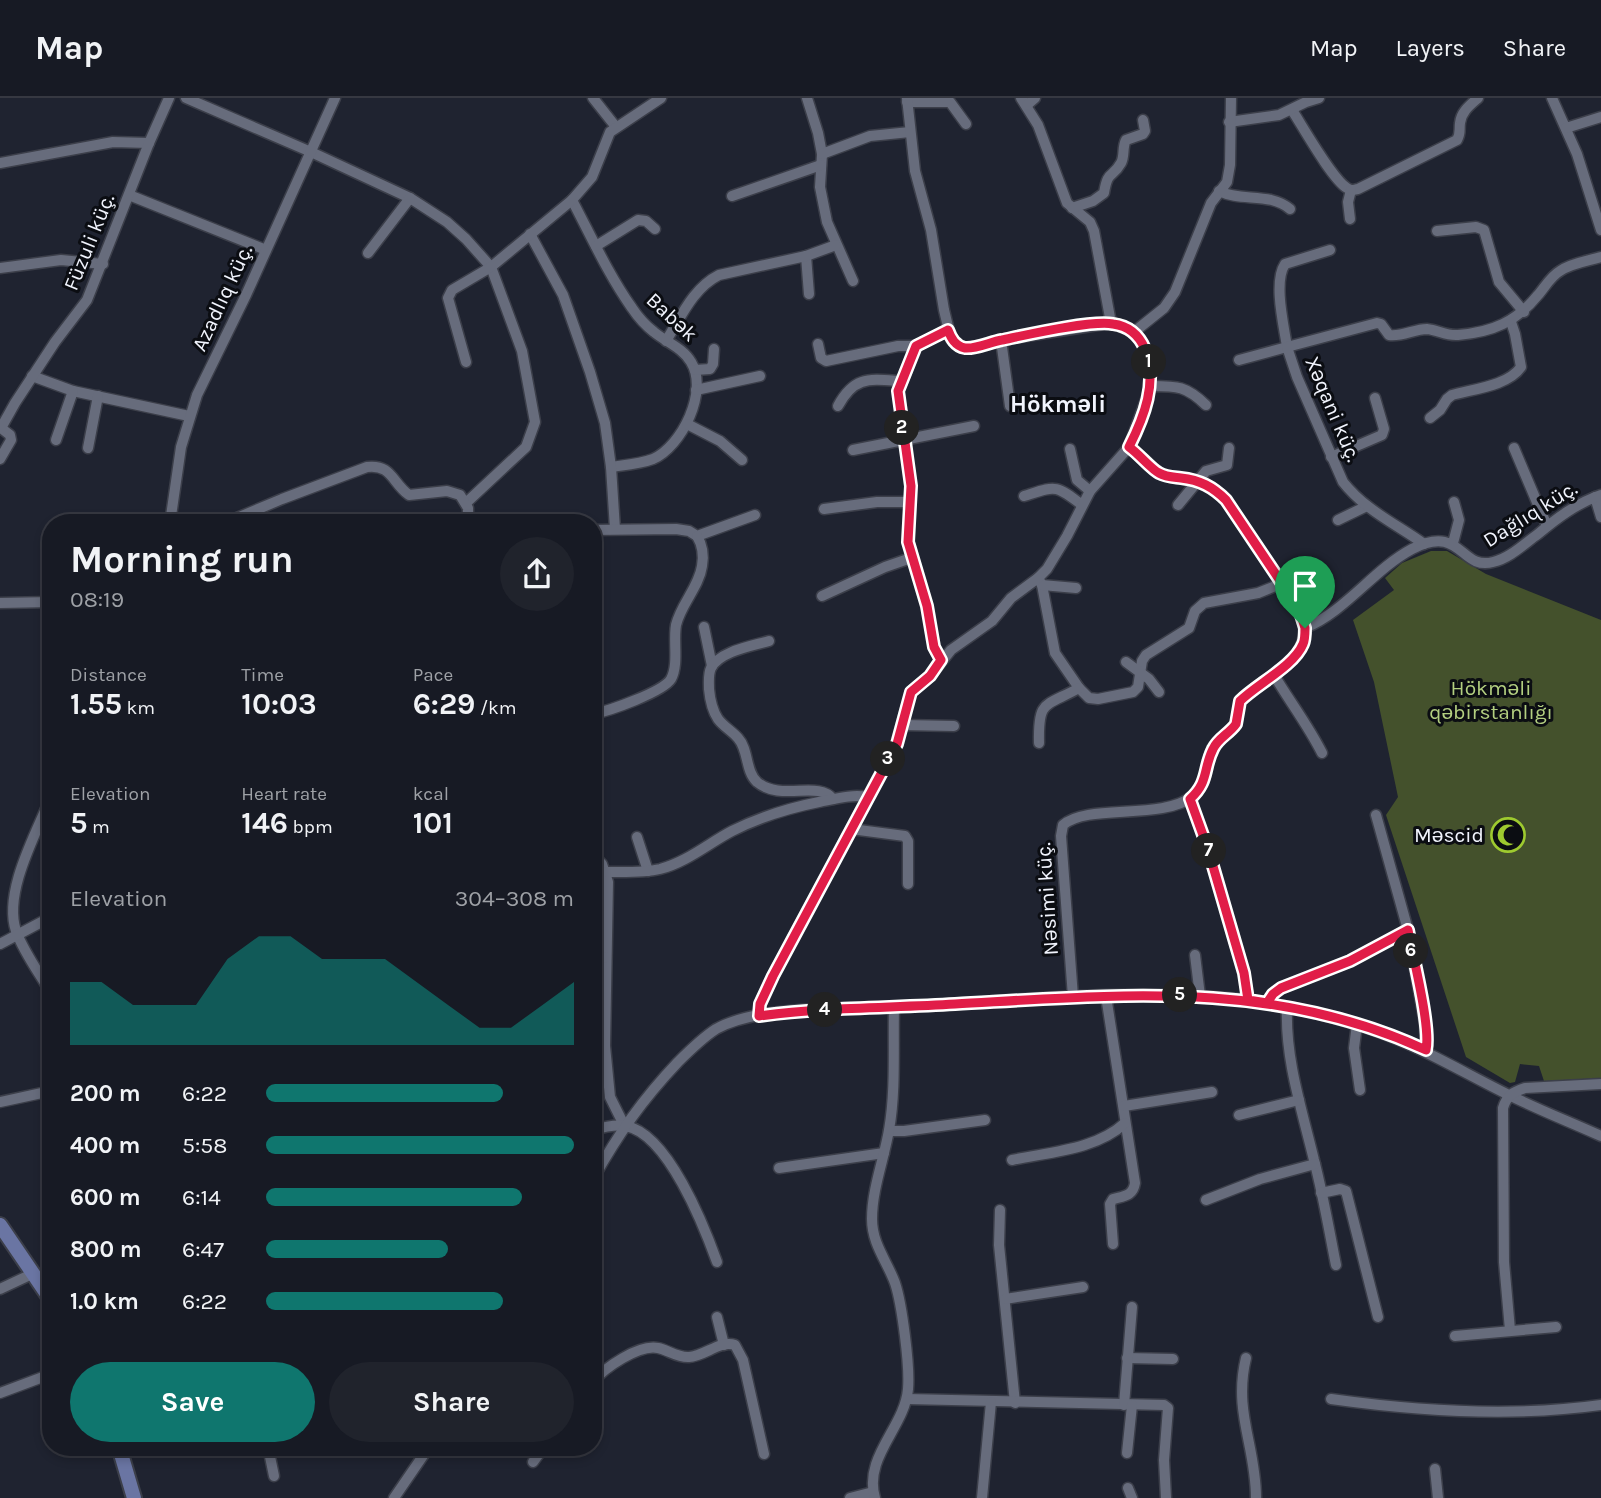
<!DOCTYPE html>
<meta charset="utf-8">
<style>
body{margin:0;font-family:Karla,sans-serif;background:#20232c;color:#f1f3f6;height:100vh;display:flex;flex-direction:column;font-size:26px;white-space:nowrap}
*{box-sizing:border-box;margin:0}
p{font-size:23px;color:#9ea1a6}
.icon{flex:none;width:38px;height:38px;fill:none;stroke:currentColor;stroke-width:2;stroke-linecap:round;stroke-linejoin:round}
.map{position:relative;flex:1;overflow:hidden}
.sheet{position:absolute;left:42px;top:416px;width:560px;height:942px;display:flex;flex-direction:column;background:#171a24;border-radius:28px;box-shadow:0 4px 10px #0003,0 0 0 2px #363841}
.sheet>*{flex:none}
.pin{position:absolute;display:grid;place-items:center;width:60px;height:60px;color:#fff;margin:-72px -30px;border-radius:50% 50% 50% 0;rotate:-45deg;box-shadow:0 0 7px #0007}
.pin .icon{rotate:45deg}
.km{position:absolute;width:35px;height:35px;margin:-18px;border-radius:50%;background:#222;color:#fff;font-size:19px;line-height:35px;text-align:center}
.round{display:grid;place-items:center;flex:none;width:74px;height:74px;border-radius:37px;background:#20232c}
.summary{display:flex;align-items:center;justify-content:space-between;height:119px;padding:0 28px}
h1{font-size:38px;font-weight:700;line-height:52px}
.metrics{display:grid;grid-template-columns:repeat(3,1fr);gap:10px;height:119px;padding:7px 28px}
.metrics div{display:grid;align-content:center}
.metrics b{font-size:30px;font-weight:700}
.metrics small{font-size:19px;font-weight:400}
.metrics p{font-size:19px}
.chart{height:196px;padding:14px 28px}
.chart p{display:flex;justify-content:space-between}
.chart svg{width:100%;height:126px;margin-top:7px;fill:#0f766e;opacity:.7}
.button{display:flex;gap:14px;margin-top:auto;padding:14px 28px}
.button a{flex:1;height:80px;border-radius:42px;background:#0f766e;color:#fff;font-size:28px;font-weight:700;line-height:80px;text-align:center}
.button a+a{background:#20232c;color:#f1f3f6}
ul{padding:0 28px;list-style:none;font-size:23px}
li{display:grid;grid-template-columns:112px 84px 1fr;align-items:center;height:52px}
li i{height:18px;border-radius:9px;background:#0f766e}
header{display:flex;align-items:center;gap:42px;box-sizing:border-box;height:98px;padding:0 35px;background:#171a24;border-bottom:2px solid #363841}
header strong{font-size:33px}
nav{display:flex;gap:38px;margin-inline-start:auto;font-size:24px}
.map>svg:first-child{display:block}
.green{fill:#44512c}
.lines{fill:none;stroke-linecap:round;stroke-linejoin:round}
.street-casing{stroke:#3c3f4a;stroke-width:13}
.secondary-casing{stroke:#3c3f4a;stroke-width:18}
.street{stroke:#676c7c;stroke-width:10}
.secondary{stroke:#6a75a3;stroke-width:14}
.route-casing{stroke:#fff;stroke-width:14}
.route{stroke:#e11d48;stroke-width:9}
.labels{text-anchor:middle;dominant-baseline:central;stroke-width:6;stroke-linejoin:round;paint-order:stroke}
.street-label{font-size:21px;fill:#f1f4fd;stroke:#0b0d12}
.park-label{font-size:21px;fill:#b3cf80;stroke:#0b0d12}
.poi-label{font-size:21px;fill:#f1f4fd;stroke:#0b0d12;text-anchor:end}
.quarter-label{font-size:24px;font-weight:bold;fill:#f1f4fd;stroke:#0b0d12}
</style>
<header>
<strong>Map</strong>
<nav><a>Map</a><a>Layers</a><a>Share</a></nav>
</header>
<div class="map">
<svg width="1601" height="1400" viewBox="0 0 1601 1400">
<rect width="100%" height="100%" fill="#1f2330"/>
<!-- green -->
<polygon class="green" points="1431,453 1447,453 1486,476 1601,522 1601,980 1544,983 1539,968 1520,966 1515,984 1510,985 1466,959 1386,717 1398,699 1374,584 1353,522 1394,492 1385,480 1402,465"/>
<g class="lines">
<!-- street casing -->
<g class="street-casing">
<g id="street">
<polyline points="186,0 311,54 410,100 447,124 466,141 491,169 522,253 535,324 526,349 467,404"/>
<polyline points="593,0 616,29"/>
<polyline points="807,0 818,35 822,56 820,89 827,124 853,183"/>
<polyline points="1021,0 1038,27 1067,105 1090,124 1094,133 1111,225"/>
<polyline points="1552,0 1577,56 1601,132"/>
<polyline points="907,4 950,4 966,26"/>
<polyline points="1027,7 1035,0"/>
<path d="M 1292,12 C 1303,29 1332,81 1347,90 C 1352,93 1352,92 1358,91 L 1457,42 C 1461,35 1459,32 1460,25 C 1461,14 1470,7 1478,0"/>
<polyline points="1229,24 1279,17 1306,4 1319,0"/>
<polyline points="1566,30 1601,19"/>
<polyline points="822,56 870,38 910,34"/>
<polyline points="0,65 113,44 149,45"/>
<path d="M 1219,93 C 1241,104 1270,94 1290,111"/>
<polyline points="129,97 266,152"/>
<polyline points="732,98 821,67"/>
<path d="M 572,102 C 591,138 608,176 632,210 C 638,219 645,227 654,234 C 666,244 683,250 691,264 C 709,293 682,348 653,361 C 640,366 625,367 611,369"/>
<path d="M 1072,110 L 1093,103 L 1104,95 C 1108,71 1112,81 1121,65 C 1125,58 1122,49 1126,42 L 1143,36 L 1145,33 L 1143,22"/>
<polyline points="1350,121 1348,104 1351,92"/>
<polyline points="1437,133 1476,129 1484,132 1499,184 1524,214"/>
<polyline points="530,136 563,197 590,274 605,325 611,369 615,431"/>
<polyline points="596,148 638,122 646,123 655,131"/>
<polyline points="368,155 410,100"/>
<polyline points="806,158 809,196"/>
<polyline points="0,170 61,162 103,166"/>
<polyline points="1134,234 1164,210 1175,194 1211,105 1227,84 1230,67 1231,0"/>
<polyline points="1001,242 1010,308"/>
<path d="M 666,243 C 681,219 693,190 719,177 L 806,158 L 836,147"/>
<polyline points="818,246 821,260 826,263 898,248 917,248"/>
<path d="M 1239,262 L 1287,249 C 1284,228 1273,184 1285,166 L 1330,152"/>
<polyline points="466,264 448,200 452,192 491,169 572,102 592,79 610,34 661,0"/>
<polyline points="695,272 710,271 713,266 714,251"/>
<polyline points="32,278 73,293 189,318"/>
<path d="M 1151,288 C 1178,288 1186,288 1206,307"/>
<polyline points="696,292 760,278"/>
<path d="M 838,308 C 854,278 869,281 900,283"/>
<path d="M 1430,320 L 1440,312 L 1447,301 L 1452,297 C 1473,291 1508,288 1521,269 L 1515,236 L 1511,224"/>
<polyline points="687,326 720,343 742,362"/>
<polyline points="56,342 73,293"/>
<polyline points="88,350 98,298"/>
<polyline points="1514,350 1547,428"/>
<polyline points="1070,351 1077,382 1090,393"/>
<polyline points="853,352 974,328"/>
<polyline points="1331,359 1382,337 1384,331 1375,300"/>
<polyline points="0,361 11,342 10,337 1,330 15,305 55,244 87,202 149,45 169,0"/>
<path d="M 1024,398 C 1056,388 1055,386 1082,407"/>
<polyline points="1595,399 1601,419"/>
<polyline points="1178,407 1206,373 1227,367 1229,350"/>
<polyline points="824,411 877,404 908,404"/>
<polyline points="1338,422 1367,408"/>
<polyline points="170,425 181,349 197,297 246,197 335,0"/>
<path d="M 225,425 L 282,401 L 367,369 C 392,366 392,385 409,397 L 447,393 L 460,397 L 468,410 L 468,425"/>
<polyline points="593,432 676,431 689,433 697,438 755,417"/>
<polyline points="1453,445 1459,422 1454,404"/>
<path d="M 1424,446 C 1396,426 1365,412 1343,384 L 1297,279 L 1287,249 L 1377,225 L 1381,226 L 1389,237 C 1402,239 1414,231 1427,231 C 1438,232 1446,238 1458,237 C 1493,234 1516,224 1538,197 C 1545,189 1551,178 1560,173 C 1571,165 1588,163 1601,159"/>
<polyline points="1038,480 1042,487 1055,555 1079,590 1089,600 1098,601 1133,594 1138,589 1142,563 1146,557 1189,530 1195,513 1204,505 1258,495 1283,485"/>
<polyline points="1042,487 1076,490"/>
<polyline points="822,498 885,469 911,460"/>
<polyline points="0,505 51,504"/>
<polyline points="704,529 712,568"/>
<path d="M 1305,530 C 1346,513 1373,472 1412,451 C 1462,425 1460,473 1493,464 C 1510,460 1524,446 1538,436 C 1557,420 1577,405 1601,397"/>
<path d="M 769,543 C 752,548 720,553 711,570 C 708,576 709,584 709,591 C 710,602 712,612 718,621 C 724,629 732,633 738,640 C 749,652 745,673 757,684 C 781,704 818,682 833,701"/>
<polyline points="941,562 934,549 927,508 908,444 911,388 898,293 917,248 948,231"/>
<polyline points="1126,564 1149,581 1159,594"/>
<path d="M 1274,577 C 1290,604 1308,627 1322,655"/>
<path d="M 593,616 C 609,613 663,594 671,581 C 679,566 673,543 676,527 C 681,506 699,489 702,468 C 704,457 703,448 697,438"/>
<polyline points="903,627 954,628"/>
<path d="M 1039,645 C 1038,601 1045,609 1079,590"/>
<path d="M 51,699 C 36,736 3,794 16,833 C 24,855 40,876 51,895"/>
<polyline points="1190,701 1208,751 1244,875 1248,902"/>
<polyline points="1376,717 1408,832 1425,926 1426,952"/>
<polyline points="851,731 905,738 908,743 908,786"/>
<polyline points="637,739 648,773"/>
<polyline points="593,757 602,766 608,784 605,948 610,999 624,1027"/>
<path d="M 606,774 C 624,774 643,775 660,771 C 687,764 709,745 732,733 C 760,719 789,710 819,704 C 835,701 852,696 867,699"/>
<polyline points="0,846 51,819"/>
<polyline points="1195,857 1200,898"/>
<polyline points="593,860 606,859"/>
<path d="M 1106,898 L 1135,1085 C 1133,1098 1124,1098 1113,1101 L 1110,1106 L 1113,1146"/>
<path d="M 1073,899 L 1061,738 L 1063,727 C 1088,705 1162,723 1193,698 C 1209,685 1205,666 1213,649 C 1219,639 1230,635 1236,627 L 1240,603 C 1268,574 1321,561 1299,511 L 1226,402 C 1218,394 1209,386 1198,383 C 1185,379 1171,382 1159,375 C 1152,372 1138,355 1129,349"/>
<polyline points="1267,905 1273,896 1281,890 1350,863 1408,832"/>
<path d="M 1287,910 C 1285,961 1302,1012 1314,1062 C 1323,1096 1329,1132 1336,1167"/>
<polyline points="759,918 760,906 773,878 896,646 911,594 930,578 951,552 992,523 1011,500 1038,480 1047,471 1067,438 1090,393 1129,349 1151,288 1148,261 1144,248 1134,234 1111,225 1001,242 968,250 960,249 951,241 944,212 931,132 915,73 907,0"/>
<polyline points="1357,926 1354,950 1360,992"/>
<polyline points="0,1004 51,993"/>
<polyline points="1124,1008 1212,994"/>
<polyline points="1239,1017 1299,1002"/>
<path d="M 593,1032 C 603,1029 615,1026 626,1028 C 668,1036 704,1128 717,1164"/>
<polyline points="889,1033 904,1033 985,1022"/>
<path d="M 1012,1062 C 1049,1054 1096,1052 1125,1025"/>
<polyline points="779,1070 884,1055"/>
<path d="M 593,1081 C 619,1035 642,1002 678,964 C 689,953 702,940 716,931 C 758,907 849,911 897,909 C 1006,904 1117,890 1227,900 C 1270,903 1315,914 1358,927 C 1412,943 1458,972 1509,997 C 1539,1012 1570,1024 1601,1038"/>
<polyline points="1321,1095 1340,1091 1346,1093 1378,1219"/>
<polyline points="1206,1102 1260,1081 1315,1066"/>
<polyline points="1000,1112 999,1147 1015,1305"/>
<polyline points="0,1191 32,1176"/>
<polyline points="1005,1201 1083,1189"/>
<polyline points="717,1219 724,1247"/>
<path d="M 1510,1232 L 1504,1164 L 1503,1010 C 1507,997 1513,994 1525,990 L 1601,986"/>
<polyline points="1455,1238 1556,1229"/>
<polyline points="1127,1260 1173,1261"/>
<path d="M 1246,1260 C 1233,1314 1256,1348 1256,1400"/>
<path d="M 593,1284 C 604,1270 639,1246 658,1250 C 668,1252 678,1260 689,1259 C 705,1258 720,1242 735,1247 L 743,1262 L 764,1356"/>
<polyline points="0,1295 51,1276"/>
<polyline points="907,1301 1164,1307 1168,1310 1164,1362 1166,1400"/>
<path d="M 1331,1301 C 1417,1313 1515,1319 1601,1307"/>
<polyline points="1124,1307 1132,1209"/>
<polyline points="268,1349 274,1378"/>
<polyline points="1127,1355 1132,1307"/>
<polyline points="533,1364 544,1349"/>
<polyline points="1435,1371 1438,1400"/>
<polyline points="1128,1390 1132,1400"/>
<polyline points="394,1400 429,1349"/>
<polyline points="850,1400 873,1394"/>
<path d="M 875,1400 C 863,1359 905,1329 908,1291 C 910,1268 902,1206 895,1185 C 887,1163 872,1146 872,1121 C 872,1091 884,1061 889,1032 C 896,992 893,949 894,909"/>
<polyline points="982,1400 991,1304"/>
</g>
</g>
<!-- secondary casing -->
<g class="secondary-casing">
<g id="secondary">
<polyline points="0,1127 51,1202"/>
<polyline points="119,1349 134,1400"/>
</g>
</g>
<!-- street -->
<use href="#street" class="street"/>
<!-- secondary -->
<use href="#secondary" class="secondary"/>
</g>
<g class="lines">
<!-- route casing -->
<g class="route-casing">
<path id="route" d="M 1305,530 L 1299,511 L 1226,402 C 1213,389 1200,382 1181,380 C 1173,379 1166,379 1159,375 C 1152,372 1138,355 1129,349 C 1144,319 1158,284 1145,251 C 1139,237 1129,228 1113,226 C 1091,222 1026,237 1002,242 C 990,244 977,251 965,250 C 955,248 951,240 948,232 L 916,248 L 898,293 L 911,388 L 908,444 L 927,508 L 934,549 L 941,562 L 930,578 L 911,594 L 897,646 L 773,878 L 760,906 L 759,918 C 824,909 890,910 955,906 C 1118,897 1273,881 1426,952 C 1431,929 1413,859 1408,832 L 1350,863 L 1281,890 L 1273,896 L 1267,905 L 1248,902 L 1244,875 L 1208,751 L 1190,701 C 1209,684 1203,671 1213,651 C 1218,640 1229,636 1236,626 L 1240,603 C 1257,586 1294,568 1303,546 C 1305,542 1305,535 1305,530"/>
</g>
<!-- route -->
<use href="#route" class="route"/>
</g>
<!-- icons -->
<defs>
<g id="mosque-ring" transform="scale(1.75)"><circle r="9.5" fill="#0b0d12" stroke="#9eca2f" stroke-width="1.5"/><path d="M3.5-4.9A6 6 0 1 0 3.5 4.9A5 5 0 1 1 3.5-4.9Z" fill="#9eca2f"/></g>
</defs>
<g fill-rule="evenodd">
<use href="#mosque-ring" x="1508" y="737"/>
</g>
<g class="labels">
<!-- street labels -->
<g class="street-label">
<text transform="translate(89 144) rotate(-68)">Füzuli küç.</text>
<text transform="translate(222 200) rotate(-65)">Azadlıq küç.</text>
<text transform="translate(672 219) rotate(43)">Babək</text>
<text transform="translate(1333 311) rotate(67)">Xəqani küç.</text>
<text transform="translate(1530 416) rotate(-32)">Dağlıq küç.</text>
<text transform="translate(1047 801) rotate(-94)">Nəsimi küç.</text>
</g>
<!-- park labels -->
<g class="park-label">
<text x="1491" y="590">Hökməli<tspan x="1491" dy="24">qəbirstanlığı</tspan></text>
</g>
<!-- poi labels -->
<g class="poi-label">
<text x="1484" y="737">Məscid</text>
</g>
<!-- quarter labels -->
<g class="quarter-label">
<text x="1058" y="306">Hökməli</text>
</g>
</g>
</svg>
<div class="pin" style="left:1305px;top:530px;background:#1e9e55"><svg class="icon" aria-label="arrive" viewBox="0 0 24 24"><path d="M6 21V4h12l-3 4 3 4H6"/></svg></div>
<b class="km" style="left:1149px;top:264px">1</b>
<b class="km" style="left:902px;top:330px">2</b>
<b class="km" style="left:888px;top:661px">3</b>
<b class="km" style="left:825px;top:912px">4</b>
<b class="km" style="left:1180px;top:897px">5</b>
<b class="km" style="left:1411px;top:853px">6</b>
<b class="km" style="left:1209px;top:753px">7</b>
<section class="sheet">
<div class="summary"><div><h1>Morning run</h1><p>08:19</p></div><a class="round"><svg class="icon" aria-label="share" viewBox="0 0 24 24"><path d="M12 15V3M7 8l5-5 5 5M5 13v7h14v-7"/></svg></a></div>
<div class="metrics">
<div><p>Distance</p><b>1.55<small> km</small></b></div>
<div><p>Time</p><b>10:03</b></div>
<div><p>Pace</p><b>6:29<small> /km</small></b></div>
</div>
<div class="metrics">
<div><p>Elevation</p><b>5<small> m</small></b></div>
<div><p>Heart rate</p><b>146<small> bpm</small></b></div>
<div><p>kcal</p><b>101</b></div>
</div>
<div class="chart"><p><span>Elevation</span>304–308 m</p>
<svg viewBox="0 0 160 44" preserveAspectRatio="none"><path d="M0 44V22L10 22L20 30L30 30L40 30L50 14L60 6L70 6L80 14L90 14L100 14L110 22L120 30L130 38L140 38L150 30L160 22V44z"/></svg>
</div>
<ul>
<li><b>200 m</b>6:22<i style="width:77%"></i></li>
<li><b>400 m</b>5:58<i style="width:100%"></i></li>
<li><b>600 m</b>6:14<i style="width:83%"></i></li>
<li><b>800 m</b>6:47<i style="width:59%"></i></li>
<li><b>1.0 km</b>6:22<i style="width:77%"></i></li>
</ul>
<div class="button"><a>Save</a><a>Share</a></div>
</section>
</div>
